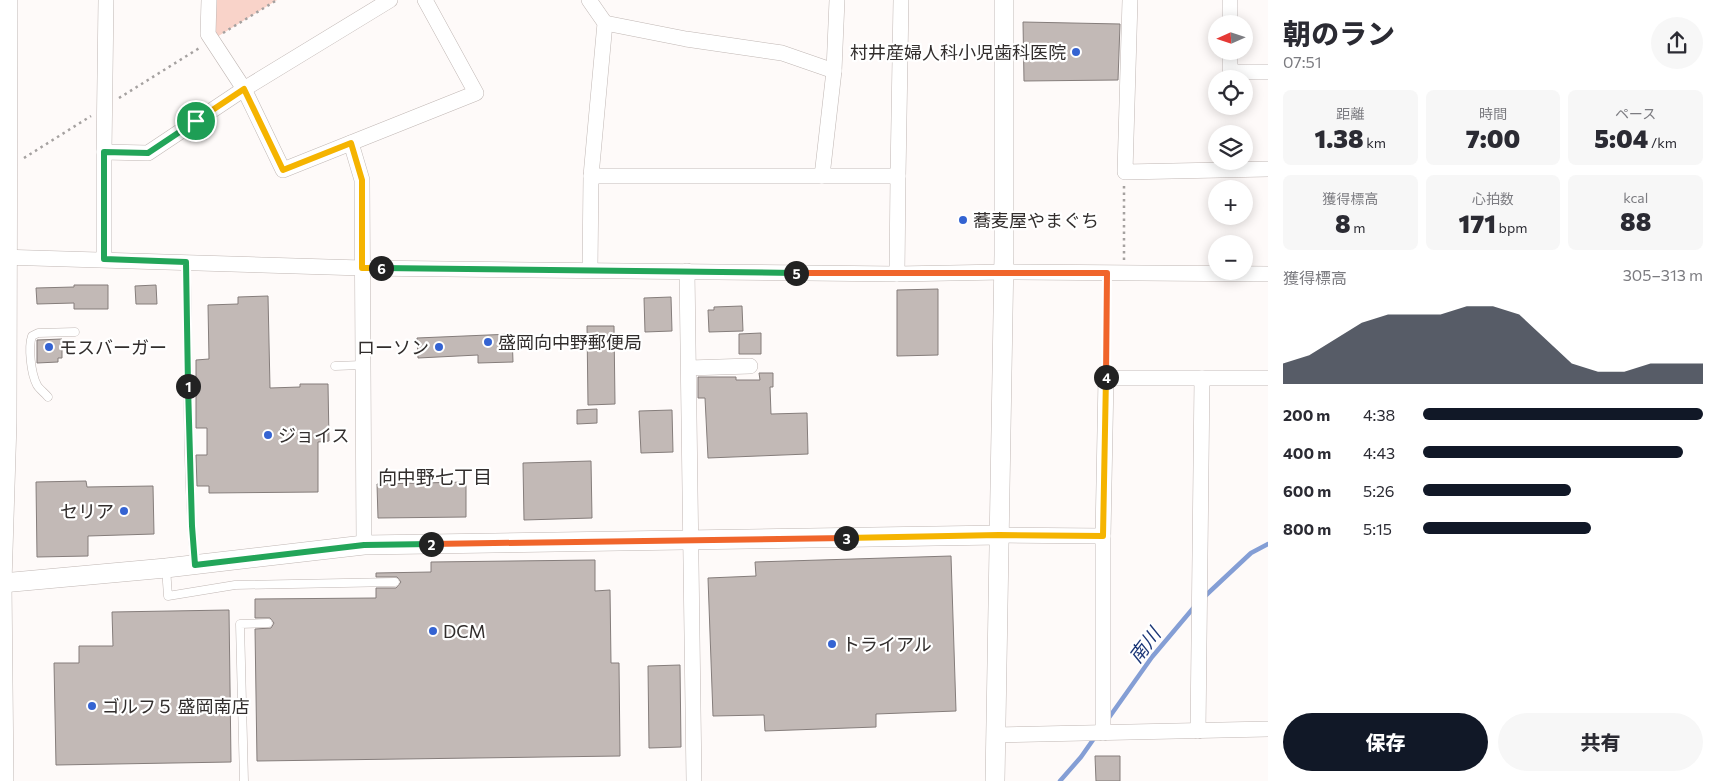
<!DOCTYPE html>
<html lang="ja">
<meta charset="utf-8">
<style>
body{margin:0;font-family:Commissioner,"Noto Sans JP",sans-serif;background:#f7f7f7;color:#2b2b33;height:100vh;display:flex;flex-direction:column;font-size:19px;white-space:nowrap}
*{box-sizing:border-box;margin:0}
p{font-size:16px;color:#7c7c81}
.icon{flex:none;width:28px;height:28px;fill:none;stroke:currentColor;stroke-width:2;stroke-linecap:round;stroke-linejoin:round}
.map{position:relative;flex:1;overflow:hidden}
.details{display:flex;flex-direction:column;background:#fff;width:450px}
.details>*{flex:none}
.needle{width:32px;rotate:267deg}
.buttons{position:absolute;left:1208px;top:15px;display:grid;gap:10px}
.buttons a{display:grid;place-items:center;width:45px;height:45px;border-radius:50%;background:#fff;box-shadow:0 2px 12px #0003;font-size:25px}
.pin{position:absolute;display:grid;place-items:center;width:42px;height:42px;color:#fff;margin:-21px;border:2px solid #fff;border-radius:50%;box-shadow:0 1px 5px #0007}
.km{position:absolute;width:25px;height:25px;margin:-12px;border-radius:50%;background:#222;color:#fff;font-size:14px;line-height:25px;text-align:center}
.round{display:grid;place-items:center;flex:none;width:52px;height:52px;border-radius:26px;background:#f7f7f7}
.summary{display:flex;align-items:center;justify-content:space-between;height:85px;padding:0 15px}
h1{font-size:28px;font-weight:800;line-height:38px}
.metrics{display:grid;grid-template-columns:repeat(3,1fr);gap:8px;height:85px;padding:5px 15px}
.metrics div{display:grid;align-content:center;border-radius:8px;background:#f7f7f7;text-align:center}
.metrics b{font-size:25px;font-weight:800}
.metrics small{font-size:14px;font-weight:400}
.metrics p{font-size:14px}
.chart{height:140px;padding:10px 15px}
.chart p{display:flex;justify-content:space-between}
.chart svg{width:100%;height:90px;margin-top:5px;fill:#111827;opacity:.7}
.primary-button{display:flex;gap:10px;margin-top:auto;padding:10px 15px}
.primary-button a{flex:1;height:58px;border-radius:30px;background:#111827;color:#fff;font-size:20px;font-weight:800;line-height:58px;text-align:center}
.primary-button a+a{background:#f7f7f7;color:#2b2b33}
ul{padding:0 15px;list-style:none;font-size:16px}
li{display:grid;grid-template-columns:80px 60px 1fr;align-items:center;height:38px}
li i{height:12px;border-radius:6px;background:#111827}
main{display:flex;flex:1;min-height:0}
.map>svg:first-child{display:block}
.green{fill:#f9d3c9}
.lines{fill:none;stroke-linecap:round;stroke-linejoin:round}
.stream{stroke:#849ed5;stroke-width:4.5}
.building{fill:#c2b9b6;stroke:#857d7b}
.service-casing{stroke:#c0b7b4;stroke-width:9}
.minor-casing{stroke:#c0b7b4;stroke-width:16}
.tertiary-casing{stroke:#c0b7b4;stroke-width:20}
.path{stroke:#a5a1a0;stroke-width:2.5;stroke-dasharray:2.5 4;stroke-linecap:butt}
.service{stroke:#fff;stroke-width:8}
.minor{stroke:#fff;stroke-width:15}
.tertiary{stroke:#fff;stroke-width:19}
.split-1-casing{stroke:#fff;stroke-width:10}
.split-2-casing{stroke:#fff;stroke-width:10}
.split-3-casing{stroke:#fff;stroke-width:10}
.split-4-casing{stroke:#fff;stroke-width:10}
.split-5-casing{stroke:#fff;stroke-width:10}
.split-6-casing{stroke:#fff;stroke-width:10}
.split-7-casing{stroke:#fff;stroke-width:10}
.split-1{stroke:#22a559;stroke-width:6}
.split-2{stroke:#22a559;stroke-width:6}
.split-3{stroke:#f0652b;stroke-width:6}
.split-4{stroke:#f5b400;stroke-width:6}
.split-5{stroke:#f0652b;stroke-width:6}
.split-6{stroke:#22a559;stroke-width:6}
.split-7{stroke:#f5b400;stroke-width:6}
.poi-dot{fill:#3463d2;stroke:#fff;stroke-width:2}
.labels{text-anchor:middle;dominant-baseline:central;stroke-width:4.5;stroke-linejoin:round;paint-order:stroke}
.poi-label{font-size:18px;fill:#322e2d;stroke:#fff;text-anchor:start}
.neighbourhood-label{font-size:19px;fill:#322e2d;stroke:#fff}
.water-label{font-size:19px;font-style:italic;fill:#1b3677;stroke:#fff}
</style>
<main>
<div class="map">
<svg width="1268" height="781" viewBox="0 0 1268 781">
<rect width="100%" height="100%" fill="#fefaf9"/>
<!-- green -->
<polygon class="green" points="209,0 277,0 212,40"/>
<g class="lines">
<!-- stream -->
<g class="stream">
<polyline points="1204,597 1251,553 1268,544"/>
<polyline points="1108,719 1152,657 1195,606"/>
<polyline points="1060,781 1081,757 1095,737"/>
</g>
</g>
<!-- building -->
<g class="building">
<polygon points="1023,22 1120,24 1118,80 1024,81"/>
<polygon points="74,285 108,285 108,309 74,309 74,303 37,304 36,288 74,287"/>
<polygon points="156,285 157,304 136,304 135,286"/>
<polygon points="938,289 938,355 897,356 897,290"/>
<polygon points="268,296 270,388 300,387 300,384 328,384 329,441 318,442 318,492 209,493 209,486 197,486 196,455 207,455 207,428 196,428 196,360 209,359 208,305 238,304 238,297"/>
<polygon points="671,297 672,331 645,332 644,298"/>
<polygon points="742,306 743,331 709,332 708,310 714,310 714,307"/>
<polygon points="587,326 614,326 615,404 588,405"/>
<polygon points="761,333 761,354 739,354 739,334"/>
<polygon points="512,334 513,362 478,363 478,355 418,358 417,338"/>
<polygon points="62,339 62,358 58,358 58,362 37,363 37,340"/>
<polygon points="759,373 773,373 773,387 770,387 771,414 807,413 808,454 708,458 705,398 698,398 698,377 736,377 736,380 760,380"/>
<polygon points="597,409 597,423 577,424 577,410"/>
<polygon points="672,410 673,452 641,453 639,411"/>
<polygon points="591,461 592,518 524,520 523,463"/>
<polygon points="86,481 87,487 153,486 154,534 88,536 88,556 37,557 36,482"/>
<polygon points="466,482 466,517 378,518 377,484"/>
<polygon points="951,556 956,711 876,714 876,727 765,731 764,715 713,716 708,578 756,576 755,562"/>
<polygon points="595,560 595,591 610,590 611,663 619,663 620,756 257,761 255,629 271,628 274,623 270,618 255,618 255,599 376,598 376,588 396,588 401,582 397,577 376,577 376,573 431,572 431,562"/>
<polygon points="229,610 231,762 56,765 54,663 79,663 79,646 113,646 112,612"/>
<polygon points="680,665 681,747 649,748 648,666"/>
<polygon points="1095,756 1120,756 1120,781 1096,781"/>
</g>
<g class="lines">
<!-- service casing -->
<g class="service-casing">
<g id="service">
<path d="M 186,262 C 189,363 186,464 195,565"/>
<polyline points="335,366 362,365"/>
<path d="M 48,397 C 45,393 39,389 37,385 C 31,374 28,347 32,336 L 38,333 L 75,332"/>
<polyline points="166,568 168,596 235,585 395,582"/>
<polyline points="244,781 240,624 268,623"/>
</g>
</g>
<!-- minor casing -->
<g class="minor-casing">
<g id="minor">
<polyline points="209,0 208,34 244,89 283,170 476,93 425,0"/>
<polyline points="589,0 605,23 591,176 590,270"/>
<polyline points="1130,0 1125,172 1268,169"/>
<polyline points="1230,0 1230,24"/>
<polyline points="605,23 686,39 782,53 834,71"/>
<polyline points="1230,51 1230,72 1268,72"/>
<polyline points="351,143 362,180 364,545"/>
<polyline points="104,152 148,153 244,89 390,0"/>
<polyline points="591,176 898,176 897,274"/>
<polyline points="822,176 834,71 837,0"/>
<polyline points="898,176 901,0"/>
<polyline points="0,257 362,268 897,274 1003,272 1268,274"/>
<polyline points="104,259 104,152 106,0"/>
<polyline points="687,271 694,781"/>
<polyline points="689,368 750,366"/>
<polyline points="999,535 1103,536"/>
<polyline points="1198,731 1202,378"/>
<polyline points="1103,733 1103,536 1106,378 1268,378"/>
<polyline points="996,735 1268,729"/>
</g>
</g>
<!-- tertiary casing -->
<g class="tertiary-casing">
<g id="tertiary">
<polyline points="2,583 166,568 364,545 999,535"/>
<polyline points="4,781 2,583 7,422 8,0"/>
<polyline points="995,781 1004,255 1004,0"/>
</g>
</g>
<!-- path -->
<g class="path">
<polyline points="223,33 277,0"/>
<polyline points="119,98 201,47"/>
<polyline points="24,158 91,116"/>
<polyline points="1124,260 1124,186"/>
<polyline points="1106,364 1107,287"/>
</g>
<!-- service -->
<use href="#service" class="service"/>
<!-- minor -->
<use href="#minor" class="minor"/>
<!-- tertiary -->
<use href="#tertiary" class="tertiary"/>
</g>
<g class="lines">
<!-- split-1 casing -->
<g class="split-1-casing">
<polyline id="split-1" points="188,386 186,262 104,259 104,152 148,153 196,121"/>
</g>
<!-- split-2 casing -->
<g class="split-2-casing">
<polyline id="split-2" points="188,386 192,526 195,565 364,545 431,544"/>
</g>
<!-- split-3 casing -->
<g class="split-3-casing">
<polyline id="split-3" points="431,544 846,538"/>
</g>
<!-- split-4 casing -->
<g class="split-4-casing">
<polyline id="split-4" points="846,538 999,535 1103,536 1106,377"/>
</g>
<!-- split-5 casing -->
<g class="split-5-casing">
<polyline id="split-5" points="796,273 1107,273 1106,377"/>
</g>
<!-- split-6 casing -->
<g class="split-6-casing">
<polyline id="split-6" points="381,268 796,273"/>
</g>
<!-- split-7 casing -->
<g class="split-7-casing">
<polyline id="split-7" points="196,121 244,89 283,170 351,143 362,180 362,268 381,268"/>
</g>
<!-- split-1 -->
<use href="#split-1" class="split-1"/>
<!-- split-2 -->
<use href="#split-2" class="split-2"/>
<!-- split-3 -->
<use href="#split-3" class="split-3"/>
<!-- split-4 -->
<use href="#split-4" class="split-4"/>
<!-- split-5 -->
<use href="#split-5" class="split-5"/>
<!-- split-6 -->
<use href="#split-6" class="split-6"/>
<!-- split-7 -->
<use href="#split-7" class="split-7"/>
</g>
<!-- markers -->
<g class="poi-dot">
<circle cx="1076" cy="52" r="5"/>
<circle cx="963" cy="220" r="5"/>
<circle cx="488" cy="342" r="5"/>
<circle cx="49" cy="347" r="5"/>
<circle cx="439" cy="347" r="5"/>
<circle cx="268" cy="435" r="5"/>
<circle cx="124" cy="511" r="5"/>
<circle cx="433" cy="631" r="5"/>
<circle cx="832" cy="644" r="5"/>
<circle cx="92" cy="706" r="5"/>
</g>
<g class="labels">
<!-- poi labels -->
<g class="poi-label">
<text x="1066" y="52" text-anchor="end">村井産婦人科小児歯科医院</text>
<text x="973" y="220">蕎麦屋やまぐち</text>
<text x="498" y="342">盛岡向中野郵便局</text>
<text x="59" y="347">モスバーガー</text>
<text x="429" y="347" text-anchor="end">ローソン</text>
<text x="278" y="435">ジョイス</text>
<text x="114" y="511" text-anchor="end">セリア</text>
<text x="443" y="631">DCM</text>
<text x="842" y="644">トライアル</text>
<text x="102" y="706">ゴルフ５ 盛岡南店</text>
</g>
<!-- neighbourhood labels -->
<g class="neighbourhood-label">
<text x="435" y="476">向中野七丁目</text>
</g>
<!-- water labels -->
<g class="water-label">
<text transform="translate(1144 645) rotate(-53)">南川</text>
</g>
</g>
</svg>
<div class="buttons">
<a><svg class="needle" viewBox="-14 -14 28 28"><path d="M0-13l5 13h-10z" fill="#e53935"/><path d="M0 13l5-13h-10z" fill="#7c7c81"/></svg></a>
<a><svg class="icon" aria-label="locate" viewBox="0 0 24 24"><circle cx="12" cy="12" r="6"/><path d="M12 2v4M12 18v4M2 12h4M18 12h4"/></svg></a>
<a><svg class="icon" aria-label="layers" viewBox="0 0 24 24"><path d="M12 4l9 5-9 5-9-5zM3 14l9 5 9-5"/></svg></a>
<a>+</a>
<a>−</a>
</div>
<div class="pin" style="left:196px;top:121px;background:#1e9e55"><svg class="icon" aria-label="arrive" viewBox="0 0 24 24"><path d="M6 21V4h12l-3 4 3 4H6"/></svg></div>
<b class="km" style="left:188px;top:386px">1</b>
<b class="km" style="left:431px;top:544px">2</b>
<b class="km" style="left:846px;top:538px">3</b>
<b class="km" style="left:1106px;top:377px">4</b>
<b class="km" style="left:796px;top:273px">5</b>
<b class="km" style="left:381px;top:268px">6</b>
</div>
<section class="details">
<div class="summary"><div><h1>朝のラン</h1><p>07:51</p></div><a class="round"><svg class="icon" aria-label="share" viewBox="0 0 24 24"><path d="M12 15V3M7 8l5-5 5 5M5 13v7h14v-7"/></svg></a></div>
<div class="metrics">
<div><p>距離</p><b>1.38<small> km</small></b></div>
<div><p>時間</p><b>7:00</b></div>
<div><p>ペース</p><b>5:04<small> /km</small></b></div>
</div>
<div class="metrics">
<div><p>獲得標高</p><b>8<small> m</small></b></div>
<div><p>心拍数</p><b>171<small> bpm</small></b></div>
<div><p>kcal</p><b>88</b></div>
</div>
<div class="chart"><p><span>獲得標高</span>305–313 m</p>
<svg viewBox="0 0 160 44" preserveAspectRatio="none"><path d="M0 44V34L10 30L20 22L30 14L40 10L50 10L60 10L70 6L80 6L90 10L100 22L110 34L120 38L130 38L140 34L150 34L160 34V44z"/></svg>
</div>
<ul>
<li><b>200 m</b>4:38<i style="width:100%"></i></li>
<li><b>400 m</b>4:43<i style="width:93%"></i></li>
<li><b>600 m</b>5:26<i style="width:53%"></i></li>
<li><b>800 m</b>5:15<i style="width:60%"></i></li>
</ul>
<div class="primary-button"><a>保存</a><a>共有</a></div>
</section>
</main>
